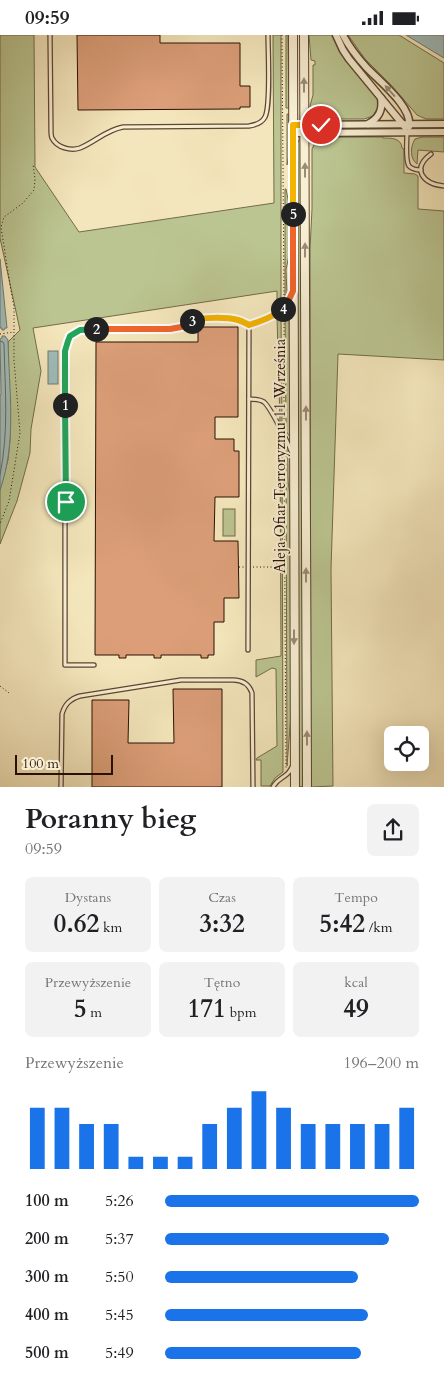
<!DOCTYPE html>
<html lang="pl">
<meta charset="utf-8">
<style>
body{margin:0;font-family:Cardo,serif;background:#f2f2f2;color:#202124;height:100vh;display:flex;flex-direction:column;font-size:19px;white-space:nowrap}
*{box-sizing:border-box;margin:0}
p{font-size:16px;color:#757577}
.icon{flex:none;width:28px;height:28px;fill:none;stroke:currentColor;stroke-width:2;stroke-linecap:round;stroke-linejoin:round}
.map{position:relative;height:752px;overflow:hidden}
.sheet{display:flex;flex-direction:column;background:#fff;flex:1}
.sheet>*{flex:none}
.controls{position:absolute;left:384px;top:691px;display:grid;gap:10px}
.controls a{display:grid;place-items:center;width:45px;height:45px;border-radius:8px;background:#fff;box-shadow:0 5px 20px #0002;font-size:25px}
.scale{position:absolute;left:15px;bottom:12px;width:98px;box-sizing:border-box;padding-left:5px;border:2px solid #2a1104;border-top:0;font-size:14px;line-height:18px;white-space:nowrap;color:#2a1104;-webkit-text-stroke:4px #f8efd3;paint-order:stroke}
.pin{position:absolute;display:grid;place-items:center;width:42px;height:42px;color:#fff;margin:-21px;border:2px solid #fff;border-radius:50%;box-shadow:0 1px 5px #0007}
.km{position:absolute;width:25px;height:25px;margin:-12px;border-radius:50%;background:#222;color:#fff;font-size:14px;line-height:25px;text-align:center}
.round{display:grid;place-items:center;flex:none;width:52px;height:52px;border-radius:8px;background:#f2f2f2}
.summary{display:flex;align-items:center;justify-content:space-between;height:85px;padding:0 25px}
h1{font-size:28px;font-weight:700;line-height:38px}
.figures{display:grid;grid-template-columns:repeat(3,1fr);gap:8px;height:85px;padding:5px 25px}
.figures div{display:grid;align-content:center;border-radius:8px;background:#f2f2f2;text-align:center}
.figures b{font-size:25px;font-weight:700}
.figures small{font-size:14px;font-weight:400}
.figures p{font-size:14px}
.chart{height:140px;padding:10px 25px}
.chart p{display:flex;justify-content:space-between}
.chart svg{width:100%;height:90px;margin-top:5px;stroke:#1a73e8;stroke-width:6}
ul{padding:0 25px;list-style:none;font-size:16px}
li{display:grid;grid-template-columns:80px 60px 1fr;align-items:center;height:38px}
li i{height:12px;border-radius:6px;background:#1a73e8}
.status{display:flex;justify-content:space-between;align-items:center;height:35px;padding:0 25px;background:#fff;direction:ltr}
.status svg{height:14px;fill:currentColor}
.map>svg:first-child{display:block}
.green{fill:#bbc591;stroke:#726b4a}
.water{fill:#a0bdbb;stroke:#717872}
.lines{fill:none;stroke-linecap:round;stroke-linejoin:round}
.shore{stroke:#656760;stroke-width:1}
.building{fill:#db9e78;stroke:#2a1104}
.service-casing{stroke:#5c4632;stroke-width:5.5}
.minor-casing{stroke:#5c4632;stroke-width:9}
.tertiary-casing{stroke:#5c4632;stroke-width:10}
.path{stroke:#2a1104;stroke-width:1;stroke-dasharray:1 2.5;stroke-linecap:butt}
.service{stroke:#f8efd3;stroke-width:3}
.minor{stroke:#f8efd3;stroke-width:6}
.tertiary{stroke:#f8efd3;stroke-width:8}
.oneway{fill:#9b8b76}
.split-1-casing{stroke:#fff;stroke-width:10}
.split-2-casing{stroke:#fff;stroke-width:10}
.split-3-casing{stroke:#fff;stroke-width:10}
.split-4-casing{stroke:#fff;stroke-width:10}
.split-5-casing{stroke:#fff;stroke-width:10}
.split-6-casing{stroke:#fff;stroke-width:10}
.split-1{stroke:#22a559;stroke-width:6}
.split-2{stroke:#22a559;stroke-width:6}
.split-3{stroke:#f0652b;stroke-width:6}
.split-4{stroke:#f5b400;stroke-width:6}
.split-5{stroke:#f0652b;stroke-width:6}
.split-6{stroke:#f5b400;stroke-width:6}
.labels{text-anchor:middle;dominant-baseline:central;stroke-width:4;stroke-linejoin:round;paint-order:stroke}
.street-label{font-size:15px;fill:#2a1104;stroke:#f8efd3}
</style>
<div class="status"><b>09:59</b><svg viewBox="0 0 49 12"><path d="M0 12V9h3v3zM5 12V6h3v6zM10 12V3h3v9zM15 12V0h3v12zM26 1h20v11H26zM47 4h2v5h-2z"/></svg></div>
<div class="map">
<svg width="444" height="752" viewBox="0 0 444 752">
<rect width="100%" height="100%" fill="#f4e6bc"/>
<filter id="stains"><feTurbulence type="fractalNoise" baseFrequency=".004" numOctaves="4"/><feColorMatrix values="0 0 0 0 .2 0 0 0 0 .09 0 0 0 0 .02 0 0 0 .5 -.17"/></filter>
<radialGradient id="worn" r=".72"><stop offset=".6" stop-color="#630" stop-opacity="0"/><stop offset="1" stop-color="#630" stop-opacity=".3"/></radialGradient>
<!-- green -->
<g class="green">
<polygon points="0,0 34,0 35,132 79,197 274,168 273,0 281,0 281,271 277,275 277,256 33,293 41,336 31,394 30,418 17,466 0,509 0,455 8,425 10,405 8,307 20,295 0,203"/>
<polygon points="286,0 288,0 289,73 286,73"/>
<polygon points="309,0 333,0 349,28 378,65 378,75 377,74 373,81 364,84 322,84 316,82 312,78 310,71 313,60 313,30 315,30 315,26 311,25"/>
<polygon points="348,0 399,0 444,28 444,84 426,84 417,80 392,51 365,24"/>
<polygon points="287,79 289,79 290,114 287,130"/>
<polygon points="310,93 384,93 383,94 311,95"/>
<path d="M 323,102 L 383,102 L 383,103 C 392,103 401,103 402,113 L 404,114 L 404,138 L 415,139 L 418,141 L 418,174 L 444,176 L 444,325 L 338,319 L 331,534 L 333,751 L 311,752 L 310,214 L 312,174 L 312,114 L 316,106 Z"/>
<path d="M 422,102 L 444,102 L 444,117 L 418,115 L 417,129 C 410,124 410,112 415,104 Z"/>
<polygon points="300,103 301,104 303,751 299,752 297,109"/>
<polygon points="285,154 286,154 289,169 289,220 286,235 287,259 285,264"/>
<polygon points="289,276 290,402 286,396 285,277"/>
<polygon points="281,279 282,390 280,387 277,282"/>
<polygon points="280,400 282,402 283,737 275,743 270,751 261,751 261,725 256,725 257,723 277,711 276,636 276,634 272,633 256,642 256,625 281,621"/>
<path d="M 286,410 C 290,426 286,443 290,459 L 291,679 L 287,731 Z"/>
<rect x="223" y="474" width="12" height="27"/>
</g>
<!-- water -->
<g class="water">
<polygon points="406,0 444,0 444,23"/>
<polygon points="0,224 7,293 5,293 4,295 2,295 2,293 0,293"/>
<path d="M 2,301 L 5,301 L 8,305 C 9,355 17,407 0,455 L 0,361 L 1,359 L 0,304 L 2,303 Z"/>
<rect x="48" y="316" width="10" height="33"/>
</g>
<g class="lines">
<!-- shore -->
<path class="shore" d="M 0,306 L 3,307 L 4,309 C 5,352 9,397 0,440"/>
</g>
<!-- building -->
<g class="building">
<polygon points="77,0 160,0 160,8 240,8 240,51 250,51 250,72 240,72 240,74 78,75"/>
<polygon points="198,292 238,292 238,382 215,382 215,404 234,404 234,416 239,416 239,462 215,462 214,506 238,506 239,563 224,563 224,587 214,587 214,620 208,620 208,623 201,623 201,620 161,620 161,623 154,623 154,620 126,620 126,623 119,623 119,620 95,620 96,307 198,307"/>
<polygon points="173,654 222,654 222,752 92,752 92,665 129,665 128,708 174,708"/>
</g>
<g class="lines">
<!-- service casing -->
<g class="service-casing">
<g id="service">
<path d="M 50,0 L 51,95 C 51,98 51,101 52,103 C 57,113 71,116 80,113 C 95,107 106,95 123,92 L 249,91 C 256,90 262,88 265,82 C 271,71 268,16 268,0"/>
<path d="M 407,98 C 407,106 405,125 409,131 C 412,134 417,135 421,135"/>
<path d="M 431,119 C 411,134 423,149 444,151"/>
<path d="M 249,364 C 254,364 260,364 264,367 C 270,372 288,407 291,416"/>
<polyline points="248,615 249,290"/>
<path d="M 94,630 L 65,630 L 65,316 C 67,306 70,299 80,295 L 170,294 C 181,293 190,286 200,284 L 236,284 L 249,290 C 266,284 283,278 291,261"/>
<path d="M 61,752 L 62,679 C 65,669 70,664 80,661 L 181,645 L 233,645 C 242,645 249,649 252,658 L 253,752"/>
<path d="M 273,752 C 279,741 288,743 292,732"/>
</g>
</g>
<!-- minor casing -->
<g class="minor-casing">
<g id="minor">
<polyline points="336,0 343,15 349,24 405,92"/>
<path d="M 343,0 C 349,12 357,22 366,32 C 379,46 413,72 409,92"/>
<path d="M 368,89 C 379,83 383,75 381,63"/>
<polyline points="293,90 444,89"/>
<polyline points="293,98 444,97"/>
</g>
</g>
<!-- tertiary casing -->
<g class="tertiary-casing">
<g id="tertiary">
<polyline points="293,0 295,752"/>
<polyline points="304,0 307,752"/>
</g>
</g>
<!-- path -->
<g class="path">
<polyline points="282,0 284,264"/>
<polyline points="284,278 284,389"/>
<polyline points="14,295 14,272 11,256 1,192 4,182 23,168 34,155 35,144 33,129"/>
<polyline points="0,299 14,297 14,325 20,398 9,466 0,489"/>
<polyline points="284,413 286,734"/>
<polyline points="239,532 244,532"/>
<polyline points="253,532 273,532 276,529 283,529"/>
<polyline points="0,651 9,658"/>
</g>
<!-- service -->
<use href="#service" class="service"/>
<!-- minor -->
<use href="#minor" class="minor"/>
<!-- tertiary -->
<use href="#tertiary" class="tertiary"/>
</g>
<!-- one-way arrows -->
<defs><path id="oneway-solid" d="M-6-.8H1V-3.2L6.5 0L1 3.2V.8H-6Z" transform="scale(1.25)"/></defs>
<g class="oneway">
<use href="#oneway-solid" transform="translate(304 50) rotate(-90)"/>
<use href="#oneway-solid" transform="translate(390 56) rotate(-132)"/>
<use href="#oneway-solid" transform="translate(305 135) rotate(-90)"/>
<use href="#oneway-solid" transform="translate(305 215) rotate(-90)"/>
<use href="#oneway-solid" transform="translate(306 378) rotate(-90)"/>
<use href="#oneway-solid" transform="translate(306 540) rotate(-90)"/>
<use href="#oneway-solid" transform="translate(294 602) rotate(90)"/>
<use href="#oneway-solid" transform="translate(307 703) rotate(-90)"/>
</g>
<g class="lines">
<!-- split-1 casing -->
<g class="split-1-casing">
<polyline id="split-1" points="65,370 66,467"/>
</g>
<!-- split-2 casing -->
<g class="split-2-casing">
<polyline id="split-2" points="65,370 65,316 68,306 70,301 80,295 96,294"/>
</g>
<!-- split-3 casing -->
<g class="split-3-casing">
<polyline id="split-3" points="96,294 170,294 181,292 192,286"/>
</g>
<!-- split-4 casing -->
<g class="split-4-casing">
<path id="split-4" d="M 192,286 C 201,282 227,282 238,285 C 242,286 245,288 249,290 C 261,286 273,282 283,274"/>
</g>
<!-- split-5 casing -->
<g class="split-5-casing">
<polyline id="split-5" points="283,274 287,269 293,256 293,179"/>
</g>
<!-- split-6 casing -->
<g class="split-6-casing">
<polyline id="split-6" points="293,179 293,90 321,90"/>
</g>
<!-- split-1 -->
<use href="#split-1" class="split-1"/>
<!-- split-2 -->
<use href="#split-2" class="split-2"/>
<!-- split-3 -->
<use href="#split-3" class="split-3"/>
<!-- split-4 -->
<use href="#split-4" class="split-4"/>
<!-- split-5 -->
<use href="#split-5" class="split-5"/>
<!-- split-6 -->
<use href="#split-6" class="split-6"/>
</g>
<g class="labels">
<!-- street labels -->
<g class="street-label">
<text transform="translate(280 421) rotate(-90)">Aleja Ofiar Terroryzmu 11 Września</text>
</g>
</g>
<rect width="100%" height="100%" filter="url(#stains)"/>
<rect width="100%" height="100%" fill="url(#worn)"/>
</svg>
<div class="controls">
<a><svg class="icon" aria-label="locate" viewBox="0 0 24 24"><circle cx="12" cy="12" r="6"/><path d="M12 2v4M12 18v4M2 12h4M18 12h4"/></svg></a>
</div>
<div class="scale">100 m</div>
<div class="pin" style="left:66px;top:467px;background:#1e9e55"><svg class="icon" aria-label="arrive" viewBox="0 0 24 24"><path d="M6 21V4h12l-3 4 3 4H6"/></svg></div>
<div class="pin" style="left:321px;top:90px;background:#d93025"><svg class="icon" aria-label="check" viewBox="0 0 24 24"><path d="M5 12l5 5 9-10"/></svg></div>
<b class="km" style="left:65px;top:370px">1</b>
<b class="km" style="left:96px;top:294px">2</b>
<b class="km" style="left:192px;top:286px">3</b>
<b class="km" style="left:283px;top:274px">4</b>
<b class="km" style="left:293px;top:179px">5</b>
</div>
<section class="sheet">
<div class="summary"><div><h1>Poranny bieg</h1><p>09:59</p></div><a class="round"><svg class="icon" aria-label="share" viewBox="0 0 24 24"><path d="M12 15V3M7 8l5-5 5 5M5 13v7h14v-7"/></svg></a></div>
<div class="figures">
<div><p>Dystans</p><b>0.62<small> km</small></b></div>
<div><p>Czas</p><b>3:32</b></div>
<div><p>Tempo</p><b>5:42<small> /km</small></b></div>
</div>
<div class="figures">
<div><p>Przewyższenie</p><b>5<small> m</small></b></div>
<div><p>Tętno</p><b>171<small> bpm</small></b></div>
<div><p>kcal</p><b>49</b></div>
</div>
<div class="chart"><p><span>Przewyższenie</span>196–200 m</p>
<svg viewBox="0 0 160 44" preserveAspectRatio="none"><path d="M5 44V14M15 44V14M25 44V22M35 44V22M45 44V38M55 44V38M65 44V38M75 44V22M85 44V14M95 44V6M105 44V14M115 44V22M125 44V22M135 44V22M145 44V22M155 44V14"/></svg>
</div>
<ul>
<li><b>100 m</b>5:26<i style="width:100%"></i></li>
<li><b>200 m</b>5:37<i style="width:88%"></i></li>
<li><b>300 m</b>5:50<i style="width:76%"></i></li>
<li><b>400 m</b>5:45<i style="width:80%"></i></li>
<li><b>500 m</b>5:49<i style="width:77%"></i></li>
</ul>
</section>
